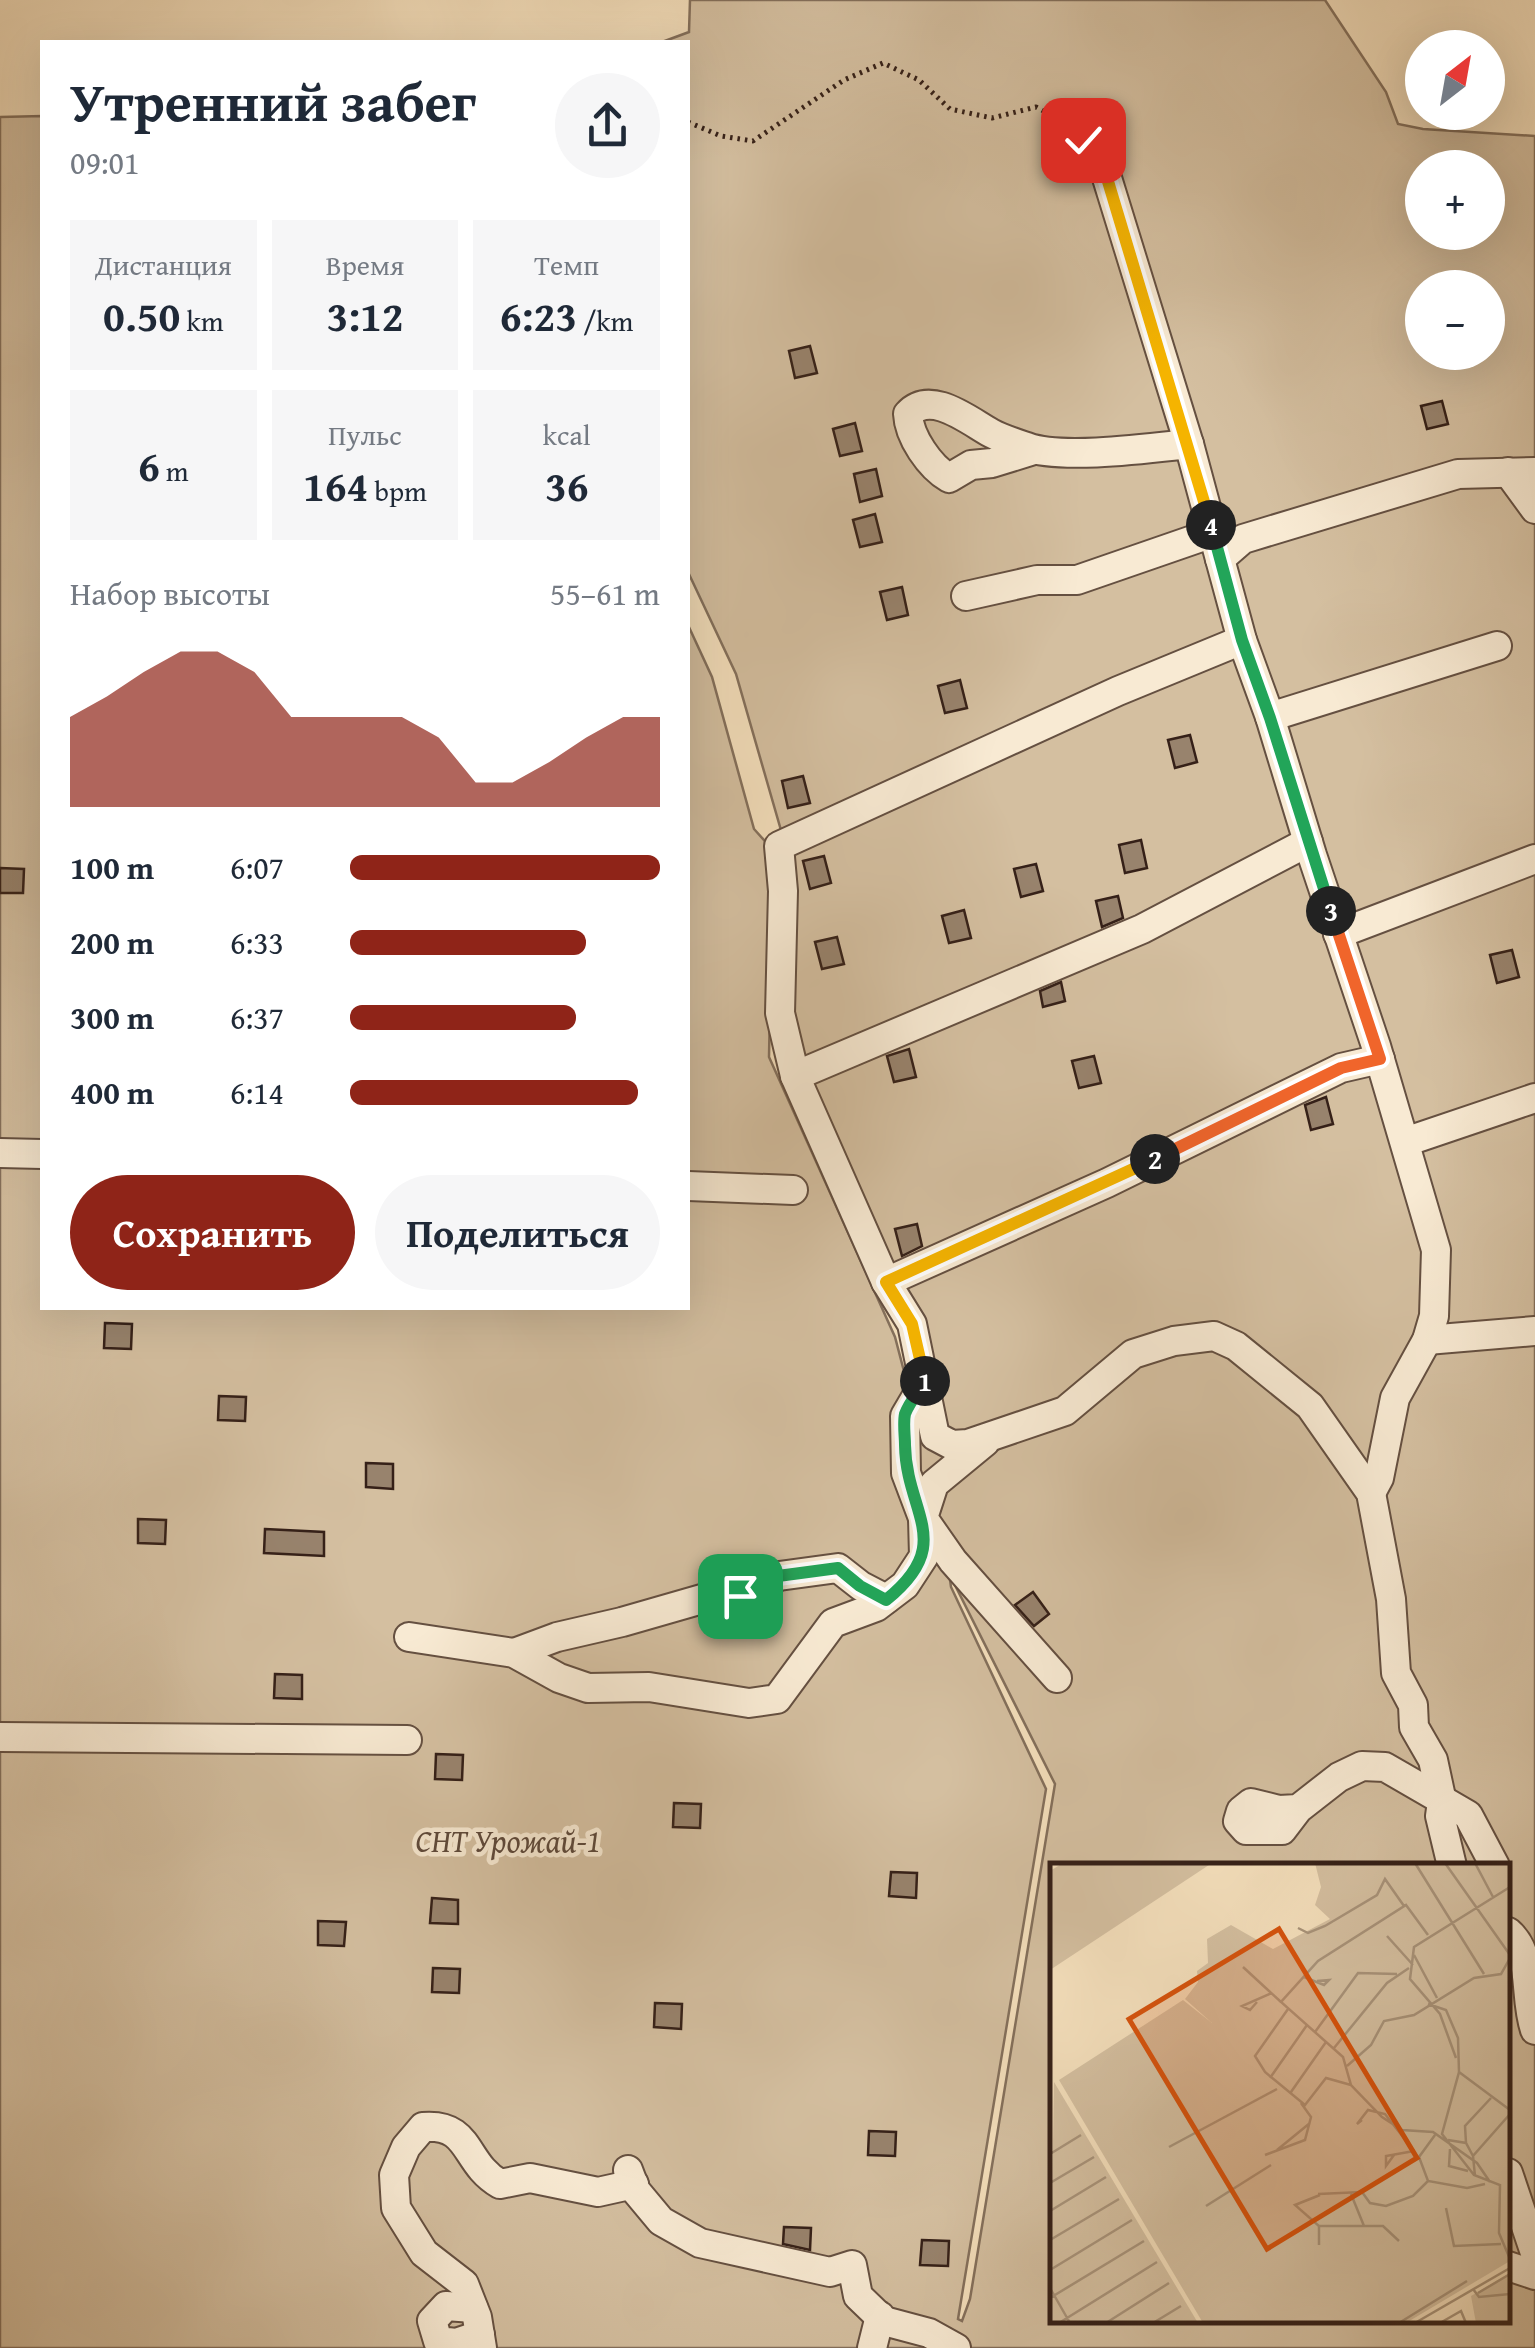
<!DOCTYPE html>
<html lang="ru">
<meta charset="utf-8">
<style>
body{margin:0;font-family:"Gentium Book Plus",serif;background:#f6f6f7;color:#1f2937;height:100vh;display:flex;flex-direction:column;font-size:38px;white-space:nowrap}
*{box-sizing:border-box;margin:0}
p{font-size:32px;color:#747a83}
.icon{flex:none;width:55px;height:55px;fill:none;stroke:currentColor;stroke-width:2;stroke-linecap:round;stroke-linejoin:round}
.map{position:relative;flex:1;overflow:hidden}
.drawer{position:absolute;left:40px;top:40px;width:650px;height:1270px;display:flex;flex-direction:column;background:#fff;border-radius:0px;box-shadow:0 10px 40px #0002}
.drawer>*{flex:none}
.needle{width:65px;rotate:31deg}
.tools{position:absolute;left:1405px;top:30px;display:grid;gap:20px}
.tools a{display:grid;place-items:center;width:100px;height:100px;border-radius:50%;background:#fff;box-shadow:0 10px 40px #0002;font-size:50px}
.pin{position:absolute;display:grid;place-items:center;width:85px;height:85px;color:#fff;margin:-42px;border-radius:20px;box-shadow:0 5px 15px #0006}
.km{position:absolute;width:50px;height:50px;margin:-25px;border-radius:50%;background:#222;color:#fff;font-size:28px;line-height:50px;text-align:center}
.round{display:grid;place-items:center;flex:none;width:105px;height:105px;border-radius:52px;background:#f6f6f7}
.head{display:flex;align-items:center;justify-content:space-between;height:170px;padding:0 30px}
h1{font-size:55px;font-weight:700;line-height:75px}
.figures{display:grid;grid-template-columns:repeat(3,1fr);gap:15px;height:170px;padding:10px 30px}
.figures div{display:grid;align-content:center;border-radius:0px;background:#f6f6f7;text-align:center}
.figures b{font-size:42px;font-weight:700}
.figures small{font-size:28px;font-weight:400}
.figures p{font-size:28px}
.chart{height:280px;padding:20px 30px}
.chart p{display:flex;justify-content:space-between}
.chart svg{width:100%;height:180px;margin-top:10px;fill:#8f2418;opacity:.7}
.button{display:flex;gap:20px;margin-top:auto;padding:20px 30px}
.button a{flex:1;height:115px;border-radius:60px;background:#8f2418;color:#fff;font-size:40px;font-weight:700;line-height:115px;text-align:center}
.button a+a{background:#f6f6f7;color:#1f2937}
ul{padding:0 30px;list-style:none;font-size:32px}
li{display:grid;grid-template-columns:160px 120px 1fr;align-items:center;height:75px}
li i{height:25px;border-radius:12px;background:#8f2418}
.map>svg:first-child{display:block}
.green{fill:#d4bfa0;stroke:#84705c;stroke-width:2.5;fill-rule:evenodd}
.building{fill:#98836d;stroke:#352018;stroke-width:2.5}
.lines{fill:none;stroke-linecap:round;stroke-linejoin:round}
.minor-casing{stroke:#655041;stroke-width:32}
.path{stroke:#352018;stroke-width:5;stroke-dasharray:2.5 5;stroke-linecap:butt}
.minor{stroke:#f8ead3;stroke-width:28}
.split-1-casing{stroke:#fff;stroke-width:20}
.split-2-casing{stroke:#fff;stroke-width:20}
.split-3-casing{stroke:#fff;stroke-width:20}
.split-4-casing{stroke:#fff;stroke-width:20}
.split-5-casing{stroke:#fff;stroke-width:20}
.split-1{stroke:#22a559;stroke-width:12}
.split-2{stroke:#f5b400;stroke-width:12}
.split-3{stroke:#f0652b;stroke-width:12}
.split-4{stroke:#22a559;stroke-width:12}
.split-5{stroke:#f5b400;stroke-width:12}
.labels{text-anchor:middle;dominant-baseline:central;stroke-width:9;stroke-linejoin:round;paint-order:stroke}
.park-label{font-size:32px;font-style:italic;fill:#5d483a;stroke:#f8ead3}
.inset-road{fill:none;stroke:#a8937a;stroke-width:2.5}
.view{fill:#d6530d;fill-opacity:0.15;stroke:#d6530d;stroke-width:5}
.inset-edge{fill:none;stroke:#352018;stroke-width:5}
</style>
<div class="map">
<svg width="1535" height="2348" viewBox="0 0 1535 2348">
<rect width="100%" height="100%" fill="#f4dfbc"/>
<filter id="stains"><feTurbulence type="fractalNoise" baseFrequency=".002" numOctaves="4"/><feColorMatrix values="0 0 0 0 .2 0 0 0 0 .09 0 0 0 0 .02 0 0 0 .5 -.17"/></filter>
<radialGradient id="worn" r=".72"><stop offset=".6" stop-color="#630" stop-opacity="0"/><stop offset="1" stop-color="#630" stop-opacity=".3"/></radialGradient>
<!-- green -->
<path class="green" d="M 690,0 L 1325,0 L 1386,92 L 1398,124 L 1423,129 L 1535,136 L 1535,2348 L 0,2348 L 0,117 L 42,116 L 42,1308 L 688,1308 L 688,625 L 712,677 L 754,829 L 773,850 L 769,1057 L 895,1337 L 923,1444 L 933,1450 L 917,1324 L 793,1050 L 795,879 L 736,674 L 688,572 L 688,42 L 662,42 L 689,32 ZM 1422,168 L 1488,168 L 1488,232 L 1422,232 ZM 1422,288 L 1488,288 L 1488,352 L 1422,352 ZM 949,1546 L 955,1585 L 1055,1784 L 970,2299 L 962,2321 L 958,2319 L 1046,1789 L 951,1587 L 946,1552 ZM 1052,1866 L 1508,1866 L 1508,2320 L 1052,2320 Z"/>
<!-- building -->
<g class="building">
<polygon points="810,346 817,373 795,378 789,351"/>
<polygon points="1442,401 1448,424 1427,429 1421,406"/>
<polygon points="855,423 862,451 840,456 833,429"/>
<polygon points="876,469 882,496 860,502 854,474"/>
<polygon points="875,514 882,542 860,547 853,520"/>
<polygon points="902,587 908,615 887,620 880,592"/>
<polygon points="960,680 967,708 945,713 938,686"/>
<polygon points="1190,735 1197,762 1175,768 1168,740"/>
<polygon points="803,776 810,803 788,808 782,781"/>
<polygon points="1141,840 1147,868 1125,873 1119,845"/>
<polygon points="824,856 831,883 810,889 803,861"/>
<polygon points="1036,864 1043,891 1021,897 1014,869"/>
<polygon points="0,868 24,869 23,893 0,893"/>
<polygon points="1118,896 1123,918 1102,927 1096,901"/>
<polygon points="964,910 971,938 949,943 942,916"/>
<polygon points="837,937 844,964 822,969 815,942"/>
<polygon points="1512,950 1519,977 1497,983 1490,955"/>
<polygon points="1061,982 1065,1001 1043,1007 1040,991"/>
<polygon points="909,1049 916,1077 894,1082 887,1056"/>
<polygon points="1094,1056 1101,1083 1079,1088 1072,1061"/>
<polygon points="1326,1097 1333,1124 1311,1130 1305,1105"/>
<polygon points="917,1224 922,1246 902,1256 895,1229"/>
<polygon points="105,1323 132,1324 131,1349 104,1348"/>
<polygon points="219,1396 246,1397 245,1421 218,1420"/>
<polygon points="366,1463 393,1464 393,1489 366,1487"/>
<polygon points="138,1519 166,1520 165,1544 138,1543"/>
<polygon points="265,1529 324,1532 324,1556 264,1553"/>
<polygon points="1033,1592 1049,1614 1034,1626 1015,1605"/>
<polygon points="275,1674 302,1675 302,1699 274,1698"/>
<polygon points="436,1754 463,1755 462,1780 435,1779"/>
<polygon points="674,1803 701,1804 700,1828 673,1827"/>
<polygon points="891,1872 917,1873 916,1898 889,1896"/>
<polygon points="432,1898 458,1900 458,1924 430,1923"/>
<polygon points="318,1921 346,1922 344,1946 318,1945"/>
<polygon points="433,1968 460,1969 459,1993 432,1992"/>
<polygon points="655,2003 682,2004 681,2029 654,2027"/>
<polygon points="869,2131 896,2132 895,2156 868,2155"/>
<polygon points="784,2227 811,2228 810,2250 783,2244"/>
<polygon points="922,2240 949,2241 948,2266 920,2265"/>
</g>
<g class="lines">
<!-- minor casing -->
<g class="minor-casing">
<g id="minor">
<polyline points="1091,126 1189,444 1220,559"/>
<path d="M 1034,450 L 992,463 L 971,465 L 949,478 C 930,467 909,437 908,414 C 931,389 969,421 991,433 C 1002,439 1015,443 1027,447 C 1061,460 1151,448 1189,444"/>
<polyline points="1508,472 1535,509"/>
<polyline points="966,596 1037,580 1077,580 1213,533"/>
<polyline points="1242,640 1118,691 779,846 783,891 780,1013 795,1076 886,1282 912,1324 935,1436 952,1445 968,1444 1065,1411 1133,1354 1174,1341 1214,1336 1236,1346 1310,1406 1371,1493 1391,1599 1396,1673 1413,1705 1414,1727 1433,1760 1442,1802 1440,1816 1452,1866"/>
<polyline points="1270,717 1497,646"/>
<polyline points="1338,934 1535,859"/>
<polyline points="795,1076 1142,929 1308,842"/>
<polyline points="1405,1142 1535,1098"/>
<polyline points="0,1153 42,1154"/>
<polyline points="688,1186 793,1190"/>
<polyline points="886,1282 1107,1183 1341,1068 1380,1059"/>
<polyline points="1427,1340 1535,1331"/>
<polyline points="985,1442 934,1484 923,1518 953,1561 1057,1678"/>
<polyline points="1371,1493 1379,1478 1395,1398 1427,1340 1434,1316 1436,1250 1376,1046 1312,855 1270,717 1242,640 1220,559 1243,539 1458,474 1535,472"/>
<polyline points="409,1637 514,1653 559,1678 588,1688 649,1687 749,1703 777,1699 833,1623 876,1607 905,1585 924,1556 923,1518 906,1473 905,1416 925,1382"/>
<polyline points="514,1653 557,1637 622,1622 709,1597 740,1596 779,1576 838,1568 861,1586 886,1599"/>
<polyline points="0,1737 407,1740"/>
<polyline points="1298,1809 1282,1830 1246,1830 1238,1821 1241,1811 1251,1803 1279,1810 1298,1809 1339,1777 1362,1766 1385,1767 1468,1815 1495,1866"/>
<path d="M 1508,1932 C 1535,1955 1523,1995 1535,2030"/>
<polyline points="628,2170 636,2191 661,2221 700,2243 830,2272 852,2265 858,2296 884,2321 929,2333 956,2348"/>
<polyline points="1508,2173 1535,2253"/>
<polyline points="1508,2266 1535,2275"/>
<polyline points="473,2308 446,2306 432,2321 438,2341 456,2343 480,2335"/>
<path d="M 482,2348 L 477,2317 L 464,2284 L 424,2253 L 396,2208 L 394,2175 L 406,2147 L 423,2127 C 472,2123 463,2163 500,2184 L 530,2178 L 598,2192 L 634,2184"/>
<polyline points="872,2348 880,2316"/>
</g>
</g>
<!-- path -->
<polyline class="path" points="688,122 721,136 753,141 844,80 883,63 919,80 950,109 992,118 1036,107 1068,124"/>
<!-- minor -->
<use href="#minor" class="minor"/>
</g>
<g class="lines">
<!-- split-1 casing -->
<g class="split-1-casing">
<path id="split-1" d="M 740,1596 L 778,1576 L 838,1568 L 860,1586 L 886,1600 C 957,1543 906,1514 905,1445 C 905,1436 903,1423 905,1414 C 909,1403 919,1391 925,1381"/>
</g>
<!-- split-2 casing -->
<g class="split-2-casing">
<polyline id="split-2" points="925,1381 912,1324 886,1282 1155,1159"/>
</g>
<!-- split-3 casing -->
<g class="split-3-casing">
<polyline id="split-3" points="1155,1159 1341,1068 1380,1059 1331,911"/>
</g>
<!-- split-4 casing -->
<g class="split-4-casing">
<polyline id="split-4" points="1211,525 1242,640 1270,718 1331,911"/>
</g>
<!-- split-5 casing -->
<g class="split-5-casing">
<polyline id="split-5" points="1083,140 1098,148 1211,525"/>
</g>
<!-- split-1 -->
<use href="#split-1" class="split-1"/>
<!-- split-2 -->
<use href="#split-2" class="split-2"/>
<!-- split-3 -->
<use href="#split-3" class="split-3"/>
<!-- split-4 -->
<use href="#split-4" class="split-4"/>
<!-- split-5 -->
<use href="#split-5" class="split-5"/>
</g>
<g class="labels">
<!-- park labels -->
<g class="park-label">
<text x="508" y="1840">СНТ Урожай-1</text>
</g>
</g>
<!-- overview -->
<g transform="translate(1050 1863)">
<rect width="460" height="460" fill="#f4dfbc"/>
<path d="M 13,0 L 162,0 L 0,107 L 0,8 ZM 265,0 L 460,0 L 460,398 L 356,460 L 153,460 L 9,217 L 133,137 L 162,160 L 135,136 L 148,119 L 147,108 L 158,100 L 157,76 L 181,62 L 223,86 L 280,56 L 265,42 L 271,24 ZM 4,219 L 148,460 L 0,460 ZM 460,410 L 460,460 L 426,460 L 421,433 Z" fill="#d4bfa0"/>
<path class="inset-road" d="M 365,0 L 434,111M 395,0 L 460,92M 425,0 L 443,34M 248,65 L 258,70 L 275,63 L 327,32 L 335,16 L 354,43M 378,72 L 356,42 L 268,98 L 231,139 L 293,194 L 301,222 L 332,254 L 352,267 L 383,269 L 427,300 L 440,319M 337,73 L 363,102M 364,92 L 387,135M 193,104 L 231,139M 254,114 L 274,122 L 279,117 L 267,118M 207,139 L 200,147 L 192,143 L 222,130M 378,141 L 396,147 L 408,175 L 409,209 L 392,271 L 424,312 L 450,322 L 449,370 L 460,396M 238,146 L 205,193 L 215,209 L 255,242 L 276,215 L 301,222M 265,169 L 308,110 L 347,111M 284,185 L 337,120 L 359,105M 406,195 L 390,151 L 360,116 L 364,84 L 460,24M 297,203 L 321,182 L 334,158 L 364,152 L 424,115 L 451,111 L 460,95M 409,209 L 460,247M 220,215 L 257,162M 241,229 L 276,179M 312,257 L 307,261 L 318,247 L 335,251 L 364,288M 385,272 L 369,294 L 378,318 L 417,325 L 435,321M 398,277 L 416,280 L 423,293M 416,280 L 415,263 L 441,235M 119,284 L 227,226M 400,286 L 399,303 L 418,308M 227,287 L 260,260M 0,291 L 31,272M 215,292 L 255,277 L 261,254 L 251,240M 344,292 L 336,303 L 336,293 L 364,288M 425,313 L 423,293 L 460,251M 0,320 L 44,294M 268,331 L 312,329 L 320,340 L 336,343 L 363,333 L 378,318M 301,331 L 314,363M 156,343 L 221,302M 396,345 L 404,383 L 451,381M 0,348 L 56,314M 269,363 L 333,363 L 349,378M 0,377 L 69,336M 269,382 L 269,363 L 245,342 L 270,332M 0,407 L 82,357M 0,425 L 20,460M 423,426 L 429,434 L 460,431M 428,430 L 460,411M 0,435 L 94,378M 9,460 L 107,399M 56,460 L 119,420M 103,460 L 131,443M 349,460 L 417,418M 365,460 L 460,405M 390,460 L 411,448 L 416,460"/>
<path class="view" d="M 229,66 L 367,295 L 217,386 L 79,156 Z"/>
<rect width="460" height="460" class="inset-edge"/>
</g>
<rect width="100%" height="100%" filter="url(#stains)"/>
<rect width="100%" height="100%" fill="url(#worn)"/>
</svg>
<div class="tools">
<a><svg class="needle" viewBox="-14 -14 28 28"><path d="M0-13l5 13h-10z" fill="#e53935"/><path d="M0 13l5-13h-10z" fill="#747a83"/></svg></a>
<a>+</a>
<a>−</a>
</div>
<div class="pin" style="left:740px;top:1596px;background:#1e9e55"><svg class="icon" aria-label="arrive" viewBox="0 0 24 24"><path d="M6 21V4h12l-3 4 3 4H6"/></svg></div>
<div class="pin" style="left:1083px;top:140px;background:#d93025"><svg class="icon" aria-label="check" viewBox="0 0 24 24"><path d="M5 12l5 5 9-10"/></svg></div>
<b class="km" style="left:925px;top:1381px">1</b>
<b class="km" style="left:1155px;top:1159px">2</b>
<b class="km" style="left:1331px;top:911px">3</b>
<b class="km" style="left:1211px;top:525px">4</b>
<section class="drawer">
<div class="head"><div><h1>Утренний забег</h1><p>09:01</p></div><a class="round"><svg class="icon" aria-label="share" viewBox="0 0 24 24"><path d="M12 15V3M7 8l5-5 5 5M5 13v7h14v-7"/></svg></a></div>
<div class="figures">
<div><p>Дистанция</p><b>0.50<small> km</small></b></div>
<div><p>Время</p><b>3:12</b></div>
<div><p>Темп</p><b>6:23<small> /km</small></b></div>
</div>
<div class="figures">
<div><b>6<small> m</small></b></div>
<div><p>Пульс</p><b>164<small> bpm</small></b></div>
<div><p>kcal</p><b>36</b></div>
</div>
<div class="chart"><p><span>Набор высоты</span>55–61 m</p>
<svg viewBox="0 0 160 44" preserveAspectRatio="none"><path d="M0 44V22L10 17L20 11L30 6L40 6L50 11L60 22L70 22L80 22L90 22L100 27L110 38L120 38L130 33L140 27L150 22L160 22V44z"/></svg>
</div>
<ul>
<li><b>100 m</b>6:07<i style="width:100%"></i></li>
<li><b>200 m</b>6:33<i style="width:76%"></i></li>
<li><b>300 m</b>6:37<i style="width:73%"></i></li>
<li><b>400 m</b>6:14<i style="width:93%"></i></li>
</ul>
<div class="button"><a>Сохранить</a><a>Поделиться</a></div>
</section>
</div>
